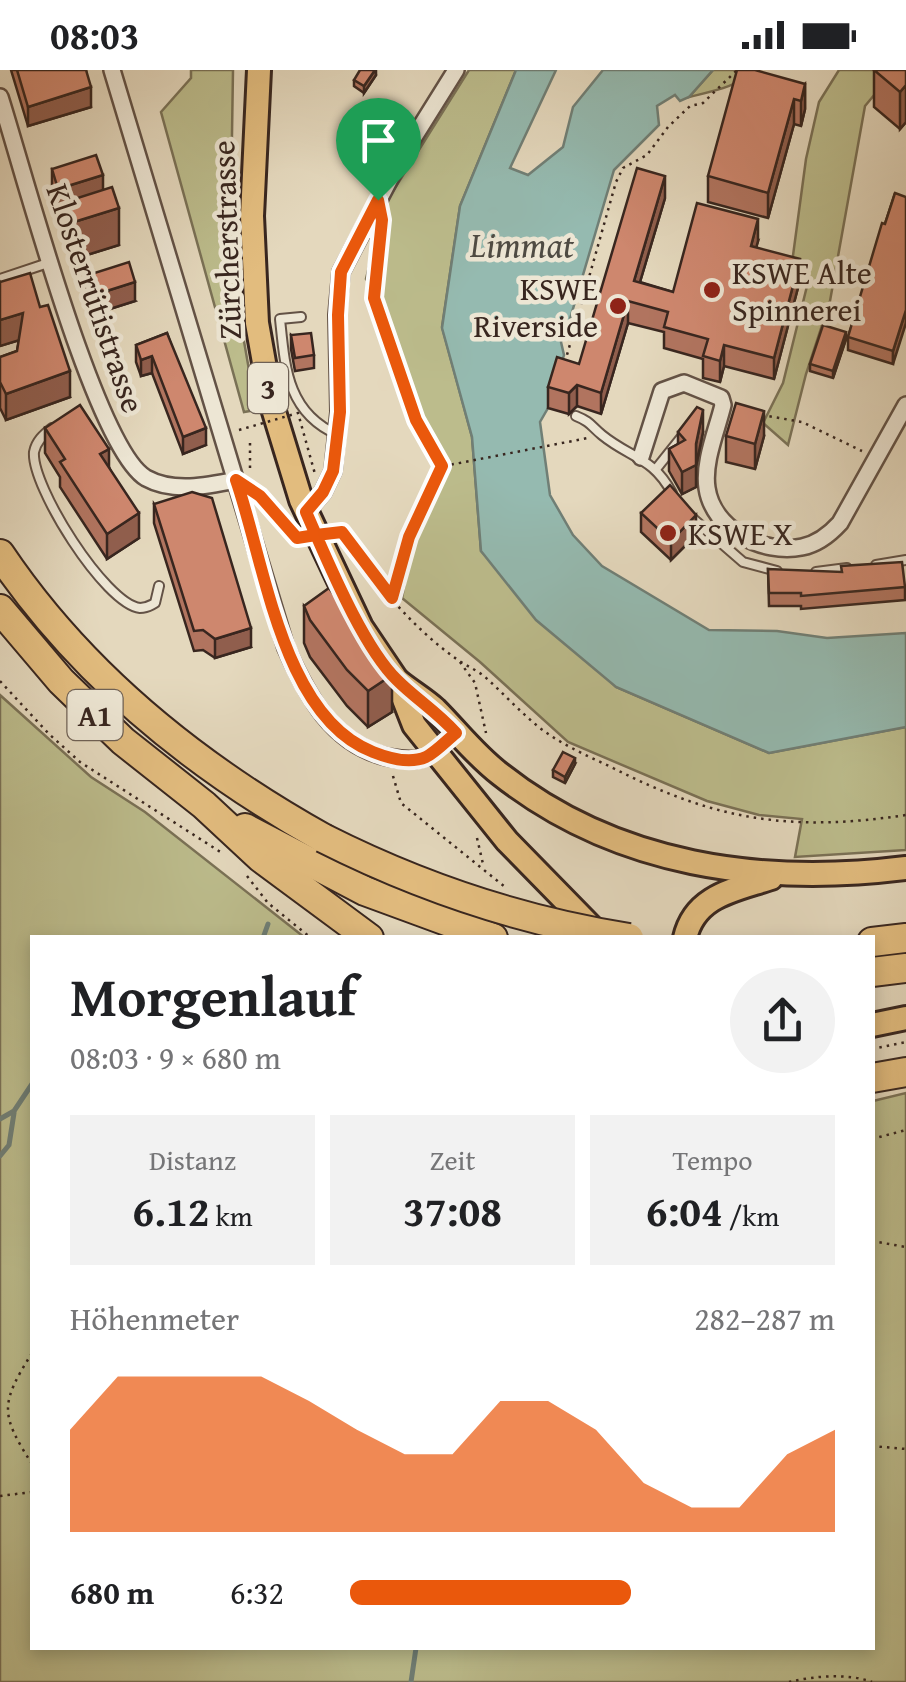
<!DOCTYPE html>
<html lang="de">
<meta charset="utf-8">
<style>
body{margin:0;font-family:"Gentium Book Plus",serif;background:#f2f2f2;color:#202124;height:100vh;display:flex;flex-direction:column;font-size:38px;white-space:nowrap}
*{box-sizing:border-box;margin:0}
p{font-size:32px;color:#757577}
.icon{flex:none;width:55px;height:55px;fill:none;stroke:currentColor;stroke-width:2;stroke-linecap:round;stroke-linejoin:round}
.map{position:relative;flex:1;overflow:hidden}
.side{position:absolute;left:30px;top:865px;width:845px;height:715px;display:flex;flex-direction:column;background:#fff;border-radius:0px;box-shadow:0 5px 15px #0003}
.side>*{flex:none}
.pin{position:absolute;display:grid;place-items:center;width:85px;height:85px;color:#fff;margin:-102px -42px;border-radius:50% 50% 50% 0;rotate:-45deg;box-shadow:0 0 10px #0007}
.pin .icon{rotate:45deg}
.round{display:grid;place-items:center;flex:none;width:105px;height:105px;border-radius:52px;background:#f2f2f2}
.summary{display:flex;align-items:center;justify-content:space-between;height:170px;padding:0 40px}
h1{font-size:55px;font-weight:700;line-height:75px}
.stats{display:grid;grid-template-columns:repeat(3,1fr);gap:15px;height:170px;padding:10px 40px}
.stats div{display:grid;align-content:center;border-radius:0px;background:#f2f2f2;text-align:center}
.stats b{font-size:42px;font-weight:700}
.stats small{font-size:28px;font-weight:400}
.stats p{font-size:28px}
.chart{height:280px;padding:20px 40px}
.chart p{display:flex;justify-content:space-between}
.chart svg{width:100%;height:180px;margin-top:10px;fill:#ea580c;opacity:.7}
ul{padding:0 40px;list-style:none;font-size:32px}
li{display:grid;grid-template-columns:160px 120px 1fr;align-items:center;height:75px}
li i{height:25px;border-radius:12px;background:#ea580c}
.status{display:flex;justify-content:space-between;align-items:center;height:70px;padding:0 50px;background:#fff;direction:ltr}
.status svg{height:28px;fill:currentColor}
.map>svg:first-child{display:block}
.green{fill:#bcbc8c;stroke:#7a7156;stroke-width:2.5}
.water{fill:#95bab0;stroke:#707f76;stroke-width:2.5}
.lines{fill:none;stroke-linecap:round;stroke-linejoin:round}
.stream{stroke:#707f76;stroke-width:5}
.service-casing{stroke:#635246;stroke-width:12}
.minor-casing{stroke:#635246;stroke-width:20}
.primary-casing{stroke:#38261f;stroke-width:28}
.motorway-casing{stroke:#38261f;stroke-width:32}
.path{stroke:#38261f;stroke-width:2.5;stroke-dasharray:2.5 5;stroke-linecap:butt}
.service{stroke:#ede6d4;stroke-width:8}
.minor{stroke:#ede6d4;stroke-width:15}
.primary{stroke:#e2bc7e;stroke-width:22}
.motorway{stroke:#e2bc7e;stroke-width:28}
.motorway-bridge-casing{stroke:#38261f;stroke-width:32;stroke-linecap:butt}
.path-bridge{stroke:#38261f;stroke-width:2.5;stroke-dasharray:2.5 5;stroke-linecap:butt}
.motorway-bridge{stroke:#e2bc7e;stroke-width:28}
.wall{fill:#b1745f;stroke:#38261f;stroke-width:2.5}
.shaded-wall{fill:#905e4d;stroke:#38261f;stroke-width:2.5}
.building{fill:#ce876e;stroke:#38261f;stroke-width:2.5}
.route-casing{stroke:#fff;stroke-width:20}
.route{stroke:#ea580c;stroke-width:12}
.poi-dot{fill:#8f2418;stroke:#ede6d4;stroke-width:4}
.labels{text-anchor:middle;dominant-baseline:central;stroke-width:9;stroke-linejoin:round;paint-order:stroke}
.shield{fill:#ede6d4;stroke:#6e6055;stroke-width:2.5}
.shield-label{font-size:30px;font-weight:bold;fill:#38261f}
.street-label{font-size:32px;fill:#38261f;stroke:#ede6d4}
.poi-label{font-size:32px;fill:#38261f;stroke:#ede6d4;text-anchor:start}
.water-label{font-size:35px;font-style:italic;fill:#4f4b43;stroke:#ede6d4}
</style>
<div class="status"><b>08:03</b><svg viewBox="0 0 49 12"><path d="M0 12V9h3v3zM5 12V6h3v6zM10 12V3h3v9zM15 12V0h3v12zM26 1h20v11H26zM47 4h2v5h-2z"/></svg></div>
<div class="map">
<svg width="906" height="1612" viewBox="0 0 906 1612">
<rect width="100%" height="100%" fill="#e4d8bd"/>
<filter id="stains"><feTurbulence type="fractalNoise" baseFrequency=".002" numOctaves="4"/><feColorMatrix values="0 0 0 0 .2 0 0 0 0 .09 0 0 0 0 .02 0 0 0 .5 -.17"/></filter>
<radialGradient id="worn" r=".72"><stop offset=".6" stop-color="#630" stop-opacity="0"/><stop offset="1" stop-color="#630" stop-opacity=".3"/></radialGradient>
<!-- green -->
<g class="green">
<polygon points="191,0 233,0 230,191 256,340 244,342 161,42 191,8"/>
<polygon points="469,0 516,0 460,136 442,257 472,367 481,481 616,617 769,683 906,657 906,780 795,787 802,749 759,745 707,731 568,672 480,592 402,528 413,469 446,397 419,348 377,226 366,209 383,137"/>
<path d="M 713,0 L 756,0 C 737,17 713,21 689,27 Z"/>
<polygon points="839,0 895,0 865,36 830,231 806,304 788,375 763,353 783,313 809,208 792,193 806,89 819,32"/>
<polygon points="0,625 91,707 145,742 304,867 32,868 32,1578 872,1578 873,1031 906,1023 906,1612 0,1612"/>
</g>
<!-- water -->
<polygon class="water" points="516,0 556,0 510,98 528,105 563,77 573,37 603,0 713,0 689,27 680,31 675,25 657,36 659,55 614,100 567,259 565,259 561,272 564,285 548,338 540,352 550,425 573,465 602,496 709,560 777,561 827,568 906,563 906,657 769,683 616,617 536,550 481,481 472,367 442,258 460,136"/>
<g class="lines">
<!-- stream -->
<g class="stream">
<polyline points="263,868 268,854"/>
<polyline points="0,1049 14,1041 32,1014"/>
<polyline points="0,1086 9,1075 14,1043"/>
<polyline points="411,1612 416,1578"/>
</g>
<!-- service casing -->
<g class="service-casing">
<g id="service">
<polyline points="0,209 48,193"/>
<path d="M 301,247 L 280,249 C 285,297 287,343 338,365"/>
<path d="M 576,346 C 591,352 591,356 602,365 C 630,388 653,387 672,423"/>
<path d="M 52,358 C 44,364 36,371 34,382 C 31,416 105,534 140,538 C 147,538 149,536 155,533 L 159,516"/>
<polyline points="656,399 684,364"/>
<polyline points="690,446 743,492 777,501"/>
<polyline points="876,495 906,490"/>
<polyline points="816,502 847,498"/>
</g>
</g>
<!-- minor casing -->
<g class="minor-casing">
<g id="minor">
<path d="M 112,0 L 286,578 C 307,625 332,674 387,687 C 399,689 414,692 425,687 C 436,682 447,670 456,663"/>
<path d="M 0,27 C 22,95 95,378 146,408 C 173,423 207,416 236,410"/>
<path d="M 641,387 L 662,321 L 684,313 L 721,328 L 723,335 C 717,360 703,392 707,418 C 713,459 762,485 802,477 C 817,474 830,464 840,453 L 906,335"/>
<polyline points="306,442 323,422 333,401 339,342 337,245 341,202 401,88 456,0"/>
</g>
</g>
<!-- primary casing -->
<g class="primary-casing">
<g id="primary">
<polyline points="259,0 252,146 257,253 271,332 301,430 361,557 396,609 414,655 507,771 597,863"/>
<path d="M 398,611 C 410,621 424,629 435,639 C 457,661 475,685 500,704 C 616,796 762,816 906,798"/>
<path d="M 685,868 C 695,825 735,820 771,808"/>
<polyline points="872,955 906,948"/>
</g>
</g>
<!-- motorway casing -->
<g class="motorway-casing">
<g id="motorway">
<path d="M 0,484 C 82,606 196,697 323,768"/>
<polyline points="0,539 61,611 123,671 204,735 261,788 369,868"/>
<polyline points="245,758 365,821 493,868"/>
<polyline points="872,872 906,868"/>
<polyline points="872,902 906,898"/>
<polyline points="872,1008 906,1002"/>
</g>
</g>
<!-- path -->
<g class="path">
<polyline points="380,162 375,228 416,350 443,397"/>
<polyline points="565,292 616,112 623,98 647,85 668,57 690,36 703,33 737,0"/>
<polyline points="762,345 802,352 862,381"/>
<polyline points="444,396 588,368"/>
<polyline points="250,398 250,372"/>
<polyline points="258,425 296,467"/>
<path d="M 338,462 L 341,462 C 372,509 412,558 458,590 C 467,596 476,600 484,606 C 503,623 520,642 540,658 C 562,675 588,686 613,698 C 717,751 791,762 906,745"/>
<polyline points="393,525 409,467 442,398"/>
<polyline points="460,592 475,613 486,663"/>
<polyline points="0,611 49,664 80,692 222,783"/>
<polyline points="393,706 401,733 505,817"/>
<polyline points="477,768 483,794"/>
<polyline points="247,806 268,833 311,868"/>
<polyline points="872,979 906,972"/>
<polyline points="872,1069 906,1060"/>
<polyline points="872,1171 906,1177"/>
<path d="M 32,1283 C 0,1334 0,1344 32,1394"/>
<polyline points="872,1376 906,1379"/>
<polyline points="0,1426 32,1422"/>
<path d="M 789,1612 C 814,1606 848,1603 872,1612"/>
</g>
<!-- service -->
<use href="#service" class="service"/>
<!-- minor -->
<use href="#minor" class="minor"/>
<!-- primary -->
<use href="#primary" class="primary"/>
<!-- motorway -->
<use href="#motorway" class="motorway"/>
<!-- motorway-bridge casing -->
<g class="motorway-bridge-casing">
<path id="motorway-bridge" d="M 323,768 C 420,817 521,851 629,868"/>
</g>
<!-- path-bridge -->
<polyline class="path-bridge" points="239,360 298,343 315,404"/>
<!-- motorway-bridge -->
<use href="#motorway-bridge" class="motorway-bridge"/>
</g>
<!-- wall -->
<g class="wall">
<polygon points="11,0 86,0 91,37 28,56"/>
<polygon points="376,0 376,5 364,23 354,16 354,10"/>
<polygon points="874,0 906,0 906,52 900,59 874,37"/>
<polygon points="805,14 805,39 801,56 794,54 768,148 708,132 708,106"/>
<polygon points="52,99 103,120 119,175 74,189 68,168 68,136 58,139 52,118"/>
<polygon points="895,123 893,294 848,280 848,267"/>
<polygon points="665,128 640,212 673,222 758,171 756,177 800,210 774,309 724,296 720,312 703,308 703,289 664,278 664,262 628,253 601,344 577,336 569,344 548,338 548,317 579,294"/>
<polygon points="85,206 135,231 91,245 85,225"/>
<polygon points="0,212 70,327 6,350 0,338 0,287 17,281 19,270 0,276"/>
<polygon points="167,263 206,375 183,384 152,303 141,306 136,292 136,275"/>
<polygon points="291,265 314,285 314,298 295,301 291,279"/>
<polygon points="846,269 833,308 810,301 810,294"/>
<polygon points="45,358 109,397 139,468 107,489 60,417 60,407 45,383"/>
<polygon points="678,362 703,362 696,396 696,417 682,424 669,401 669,379 678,374"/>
<polygon points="726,366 764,366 755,399 726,392"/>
<polygon points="154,434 251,577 215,588 203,580 194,581 154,453"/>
<polygon points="641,443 696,465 671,490 641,462"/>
<polygon points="768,499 905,517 905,530 801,539 801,536 769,536"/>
<polygon points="304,536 392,642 368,657 347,636 310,587 304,573"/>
<polygon points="575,694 565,713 553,707 553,700"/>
</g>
<!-- shaded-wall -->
<g class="shaded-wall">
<polygon points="375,0 376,5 364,23 364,16"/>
<polygon points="805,14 805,39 801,56 801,31"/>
<polygon points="906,15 906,52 900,59 900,22"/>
<polygon points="91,17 91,37 28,56 28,37"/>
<polygon points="794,29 794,54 768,148 768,123"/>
<polygon points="103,105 103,125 68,131 68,136 58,139 58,119"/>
<polygon points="665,106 665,128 634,232 634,211"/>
<polygon points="119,138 119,175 74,189 74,152"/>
<polygon points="758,149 758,171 751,197 751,176"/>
<polygon points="800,189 800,210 774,309 774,288"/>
<polygon points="135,212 135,231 91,245 91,226"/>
<polygon points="628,231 628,253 601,344 601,323"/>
<polygon points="906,240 906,253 893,294 893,281"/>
<polygon points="23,243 23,269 0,276 0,250"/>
<polygon points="846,262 846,269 833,308 833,301"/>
<polygon points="724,275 724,296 720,312 720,291"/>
<polygon points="152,286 152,303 141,306 141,290"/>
<polygon points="70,301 70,327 6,350 6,324"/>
<polygon points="577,315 577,336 569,344 569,323"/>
<polygon points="703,340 703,362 696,396 696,374"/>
<polygon points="764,341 764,366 755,399 755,374"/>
<polygon points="206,358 206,375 183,384 183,367"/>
<polygon points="109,379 109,405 100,384"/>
<polygon points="696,395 696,417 682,424 682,402"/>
<polygon points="139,443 139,468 107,489 107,464"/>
<polygon points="696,445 696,465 671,490 671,471"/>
<polygon points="251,558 251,577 215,588 215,569"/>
<polygon points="392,605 392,642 368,657 368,621"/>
<polygon points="575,688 575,694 565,713 565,707"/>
</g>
<!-- building -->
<g class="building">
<polygon points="17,0 86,0 91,17 28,37"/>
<polygon points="360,0 375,0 364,16 354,10"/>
<polygon points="737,0 755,0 805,14 801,31 794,29 768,123 708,106"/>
<polygon points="874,0 906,0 906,15 900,22"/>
<polygon points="96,85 103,105 58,119 52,99"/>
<polygon points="637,98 665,106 634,211 673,222 697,133 758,149 751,176 800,189 774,288 724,275 720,291 703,286 708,269 664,257 668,242 628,231 601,323 577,315 569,323 548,317 557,287 579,294"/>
<polygon points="112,117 119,138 74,152 68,131"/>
<polygon points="895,123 906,127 906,240 893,281 848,267 882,153 885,154"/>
<polygon points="129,192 135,212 91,226 85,206"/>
<polygon points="30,203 40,237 48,235 70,301 6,324 0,312 0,287 17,281 23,243 0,250 0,212"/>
<polygon points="823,255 846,262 833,301 810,294"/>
<polygon points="167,263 206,358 183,367 152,286 141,290 136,275"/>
<polygon points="311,263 314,285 295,288 291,265"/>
<polygon points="736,333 764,341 755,374 726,366"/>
<polygon points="80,335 109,379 100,384 139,443 107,464 60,392 65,389 45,358"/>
<polygon points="697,337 703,340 696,374 696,395 682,402 669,379 685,370 678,362"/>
<polygon points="670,415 696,445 671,471 641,443"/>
<polygon points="192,422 212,428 251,558 215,569 203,560 194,561 154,434"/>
<polygon points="902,492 905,517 801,526 801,523 769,523 768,499 842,502 841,496"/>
<polygon points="329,518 392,605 368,621 347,600 310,550 304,536"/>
<polygon points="563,682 575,688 565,707 553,700"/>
</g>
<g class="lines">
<!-- route casing -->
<g class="route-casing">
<path id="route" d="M 378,130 L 341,202 L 338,245 L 340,342 L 333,401 L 323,422 L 306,442 L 316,465 L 297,468 L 260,426 L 236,410 C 265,493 282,647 373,682 C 388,688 410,694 426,687 C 436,682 447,670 456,663 C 436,641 416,629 397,610 C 366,580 334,506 316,465 L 342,462 L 392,528 L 409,467 L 442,396 L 416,350 L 374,228 L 382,150 L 378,130"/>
</g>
<!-- route -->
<use href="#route" class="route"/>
</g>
<!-- markers -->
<g class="poi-dot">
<circle cx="712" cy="220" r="10"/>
<circle cx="618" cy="236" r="10"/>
<circle cx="668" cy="463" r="10"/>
</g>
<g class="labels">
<!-- shield labels -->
<g class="shield">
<rect x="248" y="293" width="40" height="50" rx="8"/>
<rect x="67.5" y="620" width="55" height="50" rx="8"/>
</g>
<g class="shield-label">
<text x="268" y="318">3</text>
<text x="95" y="645">A1</text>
</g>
<!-- street labels -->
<g class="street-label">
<text transform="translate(226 170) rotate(-92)">Zürcherstrasse</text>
<text transform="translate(96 228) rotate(71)">Klosterrütistrasse</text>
</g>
<!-- poi labels -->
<g class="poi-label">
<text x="732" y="202">KSWE Alte<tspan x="732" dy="37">Spinnerei</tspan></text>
<text x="598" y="218" text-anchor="end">KSWE<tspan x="598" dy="37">Riverside</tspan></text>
<text x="688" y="463">KSWE X</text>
</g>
<!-- water labels -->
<g class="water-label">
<text x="522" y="174">Limmat</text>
</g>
</g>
<rect width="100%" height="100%" filter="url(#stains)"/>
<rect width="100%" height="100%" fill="url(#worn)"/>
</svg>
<div class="pin" style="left:378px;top:130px;background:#1e9e55"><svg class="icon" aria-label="arrive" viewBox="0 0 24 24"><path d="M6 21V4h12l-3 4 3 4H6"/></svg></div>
<section class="side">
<div class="summary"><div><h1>Morgenlauf</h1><p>08:03 · 9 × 680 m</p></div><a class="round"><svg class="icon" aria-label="share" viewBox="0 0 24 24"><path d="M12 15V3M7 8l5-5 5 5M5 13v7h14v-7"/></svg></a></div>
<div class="stats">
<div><p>Distanz</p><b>6.12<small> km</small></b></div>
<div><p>Zeit</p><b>37:08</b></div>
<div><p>Tempo</p><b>6:04<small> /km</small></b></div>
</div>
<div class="chart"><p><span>Höhenmeter</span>282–287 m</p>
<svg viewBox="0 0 160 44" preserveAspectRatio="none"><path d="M0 44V19L10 6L20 6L30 6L40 6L50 12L60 19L70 25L80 25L90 12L100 12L110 19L120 32L130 38L140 38L150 25L160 19V44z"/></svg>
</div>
<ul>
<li><b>680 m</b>6:32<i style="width:58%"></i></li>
</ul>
</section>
</div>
